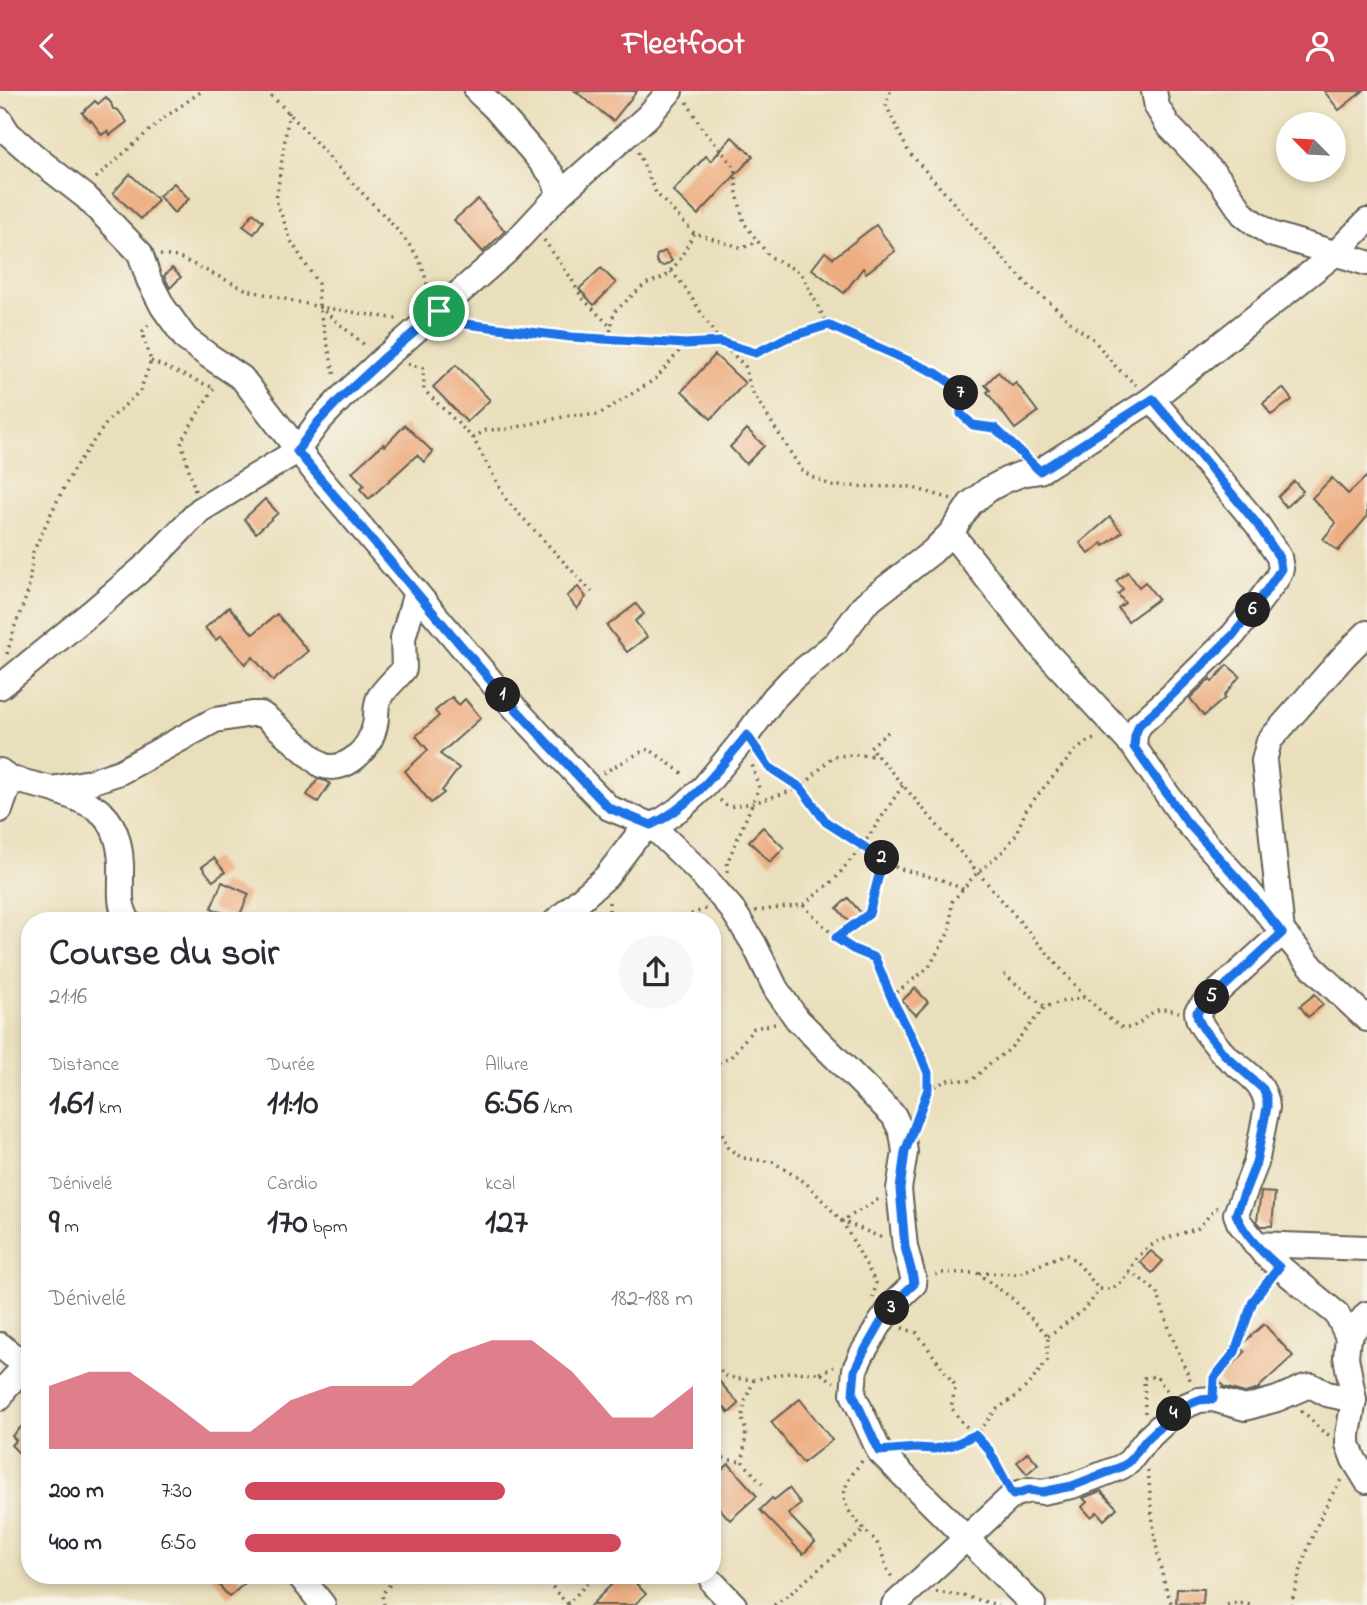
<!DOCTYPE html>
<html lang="fr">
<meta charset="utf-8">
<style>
body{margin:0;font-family:"Indie Flower",sans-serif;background:#f7f7f7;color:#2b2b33;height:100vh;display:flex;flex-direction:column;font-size:26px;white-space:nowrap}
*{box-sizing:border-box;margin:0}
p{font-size:23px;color:#7c7c81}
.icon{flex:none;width:38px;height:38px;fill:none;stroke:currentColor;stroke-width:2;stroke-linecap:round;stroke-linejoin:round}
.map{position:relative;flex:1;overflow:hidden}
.side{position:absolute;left:21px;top:821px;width:700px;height:672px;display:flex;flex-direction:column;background:#fff;border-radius:28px;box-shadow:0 4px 10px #0003}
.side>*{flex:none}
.needle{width:46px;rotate:294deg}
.controls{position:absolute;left:1276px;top:21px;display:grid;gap:14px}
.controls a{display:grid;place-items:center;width:70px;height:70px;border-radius:50%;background:#fff;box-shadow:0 4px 10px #0003;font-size:35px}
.pin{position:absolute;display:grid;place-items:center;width:60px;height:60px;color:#fff;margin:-30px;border:4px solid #fff;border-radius:50%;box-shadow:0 2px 7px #0007}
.km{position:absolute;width:35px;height:35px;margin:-18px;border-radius:50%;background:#222;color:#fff;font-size:19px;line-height:35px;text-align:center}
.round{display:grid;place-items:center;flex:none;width:74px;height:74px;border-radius:37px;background:#f7f7f7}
.headline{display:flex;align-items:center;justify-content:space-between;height:119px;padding:0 28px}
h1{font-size:38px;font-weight:800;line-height:52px}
.figures{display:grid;grid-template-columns:repeat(3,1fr);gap:10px;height:119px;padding:7px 28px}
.figures div{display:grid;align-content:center}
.figures b{font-size:35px;font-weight:800}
.figures small{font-size:19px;font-weight:400}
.figures p{font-size:19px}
.chart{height:196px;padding:14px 28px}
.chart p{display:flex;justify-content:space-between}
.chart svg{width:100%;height:126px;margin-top:7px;fill:#d1495b;opacity:.7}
ul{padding:0 28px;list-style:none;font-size:23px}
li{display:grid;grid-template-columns:112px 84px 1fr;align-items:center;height:52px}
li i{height:18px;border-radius:9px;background:#d1495b}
header{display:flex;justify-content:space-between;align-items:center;height:91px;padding:0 28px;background:#d1495b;color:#fff;font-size:32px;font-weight:800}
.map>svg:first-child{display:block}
.building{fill:#edad81}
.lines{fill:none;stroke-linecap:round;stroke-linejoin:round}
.minor-casing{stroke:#646054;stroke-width:28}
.path{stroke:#646054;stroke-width:3.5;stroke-dasharray:2 5;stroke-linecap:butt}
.minor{stroke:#fff;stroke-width:24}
.route-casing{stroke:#fff;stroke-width:14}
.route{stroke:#1a73e8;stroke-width:9}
</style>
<header><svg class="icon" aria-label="back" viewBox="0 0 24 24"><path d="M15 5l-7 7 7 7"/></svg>Fleetfoot<svg class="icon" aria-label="person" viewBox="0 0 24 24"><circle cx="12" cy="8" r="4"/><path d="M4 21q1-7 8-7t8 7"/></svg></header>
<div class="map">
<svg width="1367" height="1514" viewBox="0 0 1367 1514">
<rect width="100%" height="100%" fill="#f7f3e8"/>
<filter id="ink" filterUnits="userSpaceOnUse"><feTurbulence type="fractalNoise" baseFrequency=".0143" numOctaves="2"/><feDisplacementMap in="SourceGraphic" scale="14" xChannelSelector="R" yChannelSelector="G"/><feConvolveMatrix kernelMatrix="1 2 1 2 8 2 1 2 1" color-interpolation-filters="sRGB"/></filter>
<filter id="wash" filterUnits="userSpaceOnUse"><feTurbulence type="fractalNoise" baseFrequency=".00686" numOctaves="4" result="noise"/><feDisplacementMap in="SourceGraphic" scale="28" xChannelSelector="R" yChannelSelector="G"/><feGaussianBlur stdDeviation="1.57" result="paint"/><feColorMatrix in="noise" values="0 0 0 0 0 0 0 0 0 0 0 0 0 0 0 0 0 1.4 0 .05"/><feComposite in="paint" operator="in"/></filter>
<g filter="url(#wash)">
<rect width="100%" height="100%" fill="#eadfbc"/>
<g id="blocks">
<!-- building -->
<g class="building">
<polygon points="575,0 637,0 613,30"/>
<polygon points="1324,0 1363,0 1339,19"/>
<polygon points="106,6 111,12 113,18 118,19 127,31 110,44 107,40 102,44 91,29 90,30 82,22 95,10 98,13"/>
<polygon points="732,46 753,65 698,124 673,100 706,65 711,70"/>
<polygon points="130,83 158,109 141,128 113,102"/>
<polygon points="174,92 189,108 174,122 159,105"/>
<polygon points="478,108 505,140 483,161 454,129"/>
<polygon points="253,122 263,130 254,143 243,135"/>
<polygon points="876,134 895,160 866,182 863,177 844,202 812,178 825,161 833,167"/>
<polygon points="665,160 672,170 664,175 659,174 656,169 657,164"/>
<polygon points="172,177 181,186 170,197 164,185"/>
<polygon points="601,177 616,192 594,214 579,198"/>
<polygon points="715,264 745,292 711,328 682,300"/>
<polygon points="456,274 490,309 467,331 433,296"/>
<polygon points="998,281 1012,295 1016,292 1038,321 1015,338 987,301 990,299 985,294"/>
<polygon points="1283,297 1292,309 1271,324 1263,312"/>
<polygon points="405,334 433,361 424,371 417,364 369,408 360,398 364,394 352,381 383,353 385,355"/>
<polygon points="747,338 764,355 746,373 730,356"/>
<polygon points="1367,385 1367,426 1338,460 1323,448 1336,432 1312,407 1332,387 1348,403"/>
<polygon points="1294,390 1303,400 1286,416 1278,406"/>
<polygon points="265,408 278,422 256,442 244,428"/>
<polygon points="1110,426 1122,441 1104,455 1102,452 1089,463 1080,452"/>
<polygon points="1128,481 1139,496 1145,491 1158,508 1128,530 1118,517 1125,512 1118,503 1123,498 1116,490"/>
<polygon points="578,496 586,506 577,518 567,505"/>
<polygon points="636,513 644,523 635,530 647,546 627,561 607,535"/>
<polygon points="229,516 253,543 277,523 308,560 273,590 253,566 245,573 221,545 216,549 205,537"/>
<polygon points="1227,574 1240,585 1224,605 1225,607 1204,625 1190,607 1210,588 1212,591"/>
<polygon points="452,606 459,614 465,608 481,627 440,663 459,677 442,700 444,702 431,712 405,680 428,659 416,645 439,625 435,620"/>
<polygon points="318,688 326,690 330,693 318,711 307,704"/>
<polygon points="763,736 784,757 770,771 749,750"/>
<polygon points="214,767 225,781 213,790 202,776"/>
<polygon points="222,791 249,803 238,828 211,817"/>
<polygon points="848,807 862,823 851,833 837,817"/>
<polygon points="915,897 928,911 916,924 902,910"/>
<polygon points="1315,903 1323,914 1308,926 1300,915"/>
<polygon points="1261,1101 1275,1102 1272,1135 1261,1135 1257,1130"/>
<polygon points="1151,1160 1163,1170 1152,1182 1140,1171"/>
<polygon points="1264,1233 1293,1265 1258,1297 1259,1298 1245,1302 1224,1296 1218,1289 1245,1261 1240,1255"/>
<polygon points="713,1283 739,1313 729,1322 712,1302"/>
<polygon points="800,1308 832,1349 803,1372 771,1331"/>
<polygon points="30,1327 30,1363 26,1359 21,1364 11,1354 16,1349 12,1345"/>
<polygon points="1028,1361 1038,1373 1027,1383 1017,1371"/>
<polygon points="729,1373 757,1405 730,1429 712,1409 712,1388"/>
<polygon points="789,1397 801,1413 788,1423 815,1451 803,1463 760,1419 772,1407 774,1409"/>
<polygon points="1101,1400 1117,1417 1104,1429 1097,1421 1091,1426 1082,1416 1087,1411 1083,1407"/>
<polygon points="211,1484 236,1484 244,1493 229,1506"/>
<polygon points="621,1484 628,1484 646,1503 634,1514 591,1514"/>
<polygon points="1177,1497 1204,1498 1203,1513 1176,1512"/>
</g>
</g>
</g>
<g filter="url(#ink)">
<use href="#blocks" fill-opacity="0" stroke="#646054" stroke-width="2"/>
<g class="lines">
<!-- minor casing -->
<g class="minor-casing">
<g id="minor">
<polyline points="477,0 494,16 533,61 552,84 560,103"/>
<polyline points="1154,0 1157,16 1168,34 1220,89 1243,123 1253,131 1271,143 1367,172"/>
<polyline points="0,29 8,42 40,70 86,106 140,162 149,189 163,216 186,248 209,265 242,287 319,386 501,602 581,688 609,717 651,734 698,779 732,818 754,853 776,898 797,928 894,1025 902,1042 905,1061 899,1098 905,1156 913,1186 914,1193 896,1210 881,1231 862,1263 855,1278 853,1303 879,1360 1033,1514"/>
<polyline points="1152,308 1257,433 1279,466 1281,478 1277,487 1250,523 1233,544 1169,607 1139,634 1135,644 1134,656 1186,730 1246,797 1313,877 1367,928"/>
<polyline points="951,442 1043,558 1134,656"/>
<polyline points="0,596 93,520 150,471 200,419 297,360 319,330 340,308 383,268 506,161 560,103 647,26 670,0"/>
<polyline points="0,680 11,688 0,719"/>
<path d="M 11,688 L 52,698 L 90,691 L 120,681 L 215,629 L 252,623 L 261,623 L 268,628 L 321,674 C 346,683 370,658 375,634 C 377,626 375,615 379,607 C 385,597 396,588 404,578 L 403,547 L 416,501"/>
<path d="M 52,698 C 66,704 84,709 97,718 C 119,733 122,763 121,787 C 121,805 119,813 128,830"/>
<polyline points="556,830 606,786 635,748 651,734 663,729 682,716 705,695 747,644 774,607 792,588 836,552 865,513 932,461 951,442 970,413 989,398 1006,389 1021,383 1040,380 1152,308 1337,161 1367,130"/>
<polyline points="1282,841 1264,670 1269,650 1345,564 1367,542"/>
<path d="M 1282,842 L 1204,913 L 1197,921 C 1198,931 1203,937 1209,945 C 1215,952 1220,960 1227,966 C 1244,980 1266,992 1267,1016 L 1256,1072 L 1236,1123 L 1239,1131 L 1265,1164 L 1337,1223 L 1348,1246"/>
<polyline points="1255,1153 1367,1157"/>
<polyline points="1367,1223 1348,1246 1346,1266 1354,1309 1348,1343 1348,1353 1354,1369 1367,1390"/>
<polyline points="0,1254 12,1264 30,1272"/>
<polyline points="0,1307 5,1297 30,1270"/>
<polyline points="299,1484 323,1514"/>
<polyline points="713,1492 734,1514"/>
<polyline points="894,1514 1013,1404 1029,1399 1042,1401 1072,1395 1121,1376 1129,1371 1146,1349 1180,1317 1199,1309 1213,1308 1245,1317 1277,1308 1305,1296 1312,1295 1327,1303 1354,1309"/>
</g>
</g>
<!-- path -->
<g class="path">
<path d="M 266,0 C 295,26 320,57 347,86 C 370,111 396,134 415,162 C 423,174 426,188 429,202"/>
<polyline points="890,0 886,14 908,60 987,150 1030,196 1054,215 1073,234 1093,248 1116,276 1136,294"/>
<polyline points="687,11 702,37 735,77 737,102 744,132 769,165 801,182 828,235"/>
<polyline points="289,21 276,109 291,150 318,193 319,216 335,286"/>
<polyline points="638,61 656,102 694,142"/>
<polyline points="96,87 161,29 202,0"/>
<polyline points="544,149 571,187 582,207 611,236"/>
<polyline points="160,164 178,166 247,199 319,216 397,228"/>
<polyline points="671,180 684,195 720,251 756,262 786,247 828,235 936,282 961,299 961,323 973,334 995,337 1021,362"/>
<polyline points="319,216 366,255"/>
<polyline points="455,230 458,232 571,246 685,253 720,251 745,275 751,299 803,381 832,395 910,396 952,408"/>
<polyline points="609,247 614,221 645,193 665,186 679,170 694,142 743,157 758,150"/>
<polyline points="151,270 214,297"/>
<polyline points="408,273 423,277 424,299 473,347 507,410 592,501"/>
<polyline points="473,347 486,339 508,338 572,324 598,324 657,287 685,253"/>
<polyline points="195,400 181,350 216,293"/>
<polyline points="7,563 15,535 28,501 33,461 53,418 75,376 108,330 140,300 151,270 142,241 151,231"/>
<polyline points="888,641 870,656 1085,906"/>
<polyline points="758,660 769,676 801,697 826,731 897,777 942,789 963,798"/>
<polyline points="603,682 639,662 649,658 686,685"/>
<polyline points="720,709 728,716 753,712 801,697 833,665 857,664 878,665"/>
<polyline points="727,781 727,772 759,697 751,670"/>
<polyline points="609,811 609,830"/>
<polyline points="803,814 836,847 853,858 875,867 891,906 921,962 928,982 928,998 918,1027"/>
<polyline points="755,820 803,814 835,788 863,754 903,694"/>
<polyline points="671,830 706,818"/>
<polyline points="836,847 869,823 883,768"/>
<path d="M 1004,883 L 1045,916 L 1064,910 L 1085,906 C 1093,912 1116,936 1124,937 C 1140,938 1148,919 1163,918 C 1168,918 1174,920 1179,921"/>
<polyline points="891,906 929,876 950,839 952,811 974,785 1002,761 1015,745 1026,719 1040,701 1075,660 1087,651 1097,647"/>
<polyline points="712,974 730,967 754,937 775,933"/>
<polyline points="928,998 950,988 971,990 989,973 1009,959 1045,916"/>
<polyline points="712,1024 718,1033 728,1057 742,1067 773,1071 806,1092 842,1130 885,1148"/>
<polyline points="1129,1181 1136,1168 1147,1157 1159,1150 1198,1137 1216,1117 1218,1117"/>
<path d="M 979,1182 L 1018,1183 L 1065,1163 C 1079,1170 1088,1186 1099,1198 C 1114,1199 1120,1194 1129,1182 L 1137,1185 L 1157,1201 L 1171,1243 L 1191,1291"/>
<polyline points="873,1207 876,1192 842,1130 879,1108"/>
<polyline points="902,1237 917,1242 954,1293 955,1298 951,1316 961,1330 989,1359 1004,1387"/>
<path d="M 1048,1245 C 1065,1232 1090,1218 1099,1198"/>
<polyline points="712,1261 715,1272 723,1284 734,1287 754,1289 789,1281 820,1282 834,1291"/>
<polyline points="820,1282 834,1276"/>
<polyline points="754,1289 746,1308 742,1327 746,1340 743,1371 764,1395"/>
<polyline points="1214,1289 1214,1287 1235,1261 1253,1210 1268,1190"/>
<path d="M 1301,1320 C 1314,1328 1315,1337 1329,1344"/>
<polyline points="1145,1322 1144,1287 1156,1285 1169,1302"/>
<polyline points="906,1358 934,1358 953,1354 975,1344 998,1317 1014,1307 1030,1292 1047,1270 1048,1245 1013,1208 977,1182 941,1182 932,1186"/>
<path d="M 712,1359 C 719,1369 733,1369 743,1371"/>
<path d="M 862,1370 C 837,1402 838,1411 866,1440 C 869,1444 875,1448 877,1452 C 885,1464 883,1476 893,1487"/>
<path d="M 1148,1379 C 1152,1425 1155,1470 1172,1514"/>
<polyline points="545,1484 556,1501 569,1514"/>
<polyline points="936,1501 964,1505 998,1514"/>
<polyline points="384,1514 382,1503 398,1484"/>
<polyline points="567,1514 595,1484"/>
<polyline points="774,1514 791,1502 864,1439"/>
<polyline points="1227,1514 1239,1512 1251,1514"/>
<path d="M 1291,1514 C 1302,1470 1317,1426 1342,1387"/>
</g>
<!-- minor -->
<use href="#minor" class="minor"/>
</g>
</g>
<g class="lines" filter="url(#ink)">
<!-- route casing -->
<g class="route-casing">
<path id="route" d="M 439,220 L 458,232 L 571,246 L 685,253 L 720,251 L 756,262 L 786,247 L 828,234 L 936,282 L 961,299 L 961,323 L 973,334 L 995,337 L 1040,380 L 1153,308 L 1257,433 L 1279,466 L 1281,478 L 1250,523 L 1233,544 L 1169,607 L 1139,634 L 1135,645 L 1134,656 L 1186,730 L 1246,797 L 1282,842 L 1197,921 L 1198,928 L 1203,937 L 1224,963 L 1263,998 L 1267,1007 L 1267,1016 L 1256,1072 L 1236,1123 C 1244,1144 1262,1161 1279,1176 L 1253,1210 L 1235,1261 L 1214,1287 L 1213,1308 L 1199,1309 L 1180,1317 L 1146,1349 L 1129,1371 L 1121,1376 L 1072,1395 L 1042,1401 L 1029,1399 L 1013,1404 L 989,1359 L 975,1344 L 953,1354 L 934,1358 L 916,1357 L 879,1360 L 853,1303 L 855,1279 L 862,1264 L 881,1231 L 899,1207 L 914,1193 L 913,1186 L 905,1156 L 900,1098 L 905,1061 L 928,998 L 928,982 L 920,962 L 891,906 L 875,867 L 853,858 L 836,847 L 869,823 L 883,768 L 826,731 L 801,697 L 769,676 L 747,644 C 719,678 692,715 651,734 L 609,717 L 581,688 L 501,602 L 297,360 L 319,330 L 340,308 L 383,268 Z"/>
</g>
<!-- route -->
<use href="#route" class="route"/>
</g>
</svg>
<div class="controls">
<a><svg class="needle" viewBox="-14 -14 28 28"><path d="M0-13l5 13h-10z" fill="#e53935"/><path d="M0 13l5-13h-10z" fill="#7c7c81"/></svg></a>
</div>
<div class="pin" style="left:439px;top:220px;background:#1e9e55"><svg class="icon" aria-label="arrive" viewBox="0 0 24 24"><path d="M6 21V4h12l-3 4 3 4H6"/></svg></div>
<b class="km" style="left:503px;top:604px">1</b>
<b class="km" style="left:882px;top:767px">2</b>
<b class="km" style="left:892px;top:1217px">3</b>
<b class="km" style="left:1174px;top:1323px">4</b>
<b class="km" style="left:1212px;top:906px">5</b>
<b class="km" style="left:1253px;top:519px">6</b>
<b class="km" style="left:961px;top:302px">7</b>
<section class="side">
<div class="headline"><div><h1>Course du soir</h1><p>21:16</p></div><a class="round"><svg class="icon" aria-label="share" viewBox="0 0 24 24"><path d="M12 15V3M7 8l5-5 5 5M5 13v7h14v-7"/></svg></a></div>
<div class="figures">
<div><p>Distance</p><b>1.61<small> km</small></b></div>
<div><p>Durée</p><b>11:10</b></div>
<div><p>Allure</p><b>6:56<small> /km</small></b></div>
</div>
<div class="figures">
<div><p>Dénivelé</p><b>9<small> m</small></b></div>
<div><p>Cardio</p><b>170<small> bpm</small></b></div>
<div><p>kcal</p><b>127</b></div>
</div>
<div class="chart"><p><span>Dénivelé</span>182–188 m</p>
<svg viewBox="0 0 160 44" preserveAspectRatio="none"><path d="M0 44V22L10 17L20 17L30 27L40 38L50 38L60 27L70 22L80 22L90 22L100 11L110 6L120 6L130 17L140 33L150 33L160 22V44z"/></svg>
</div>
<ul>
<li><b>200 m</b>7:30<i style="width:58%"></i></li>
<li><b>400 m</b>6:50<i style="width:84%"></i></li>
</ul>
</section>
</div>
